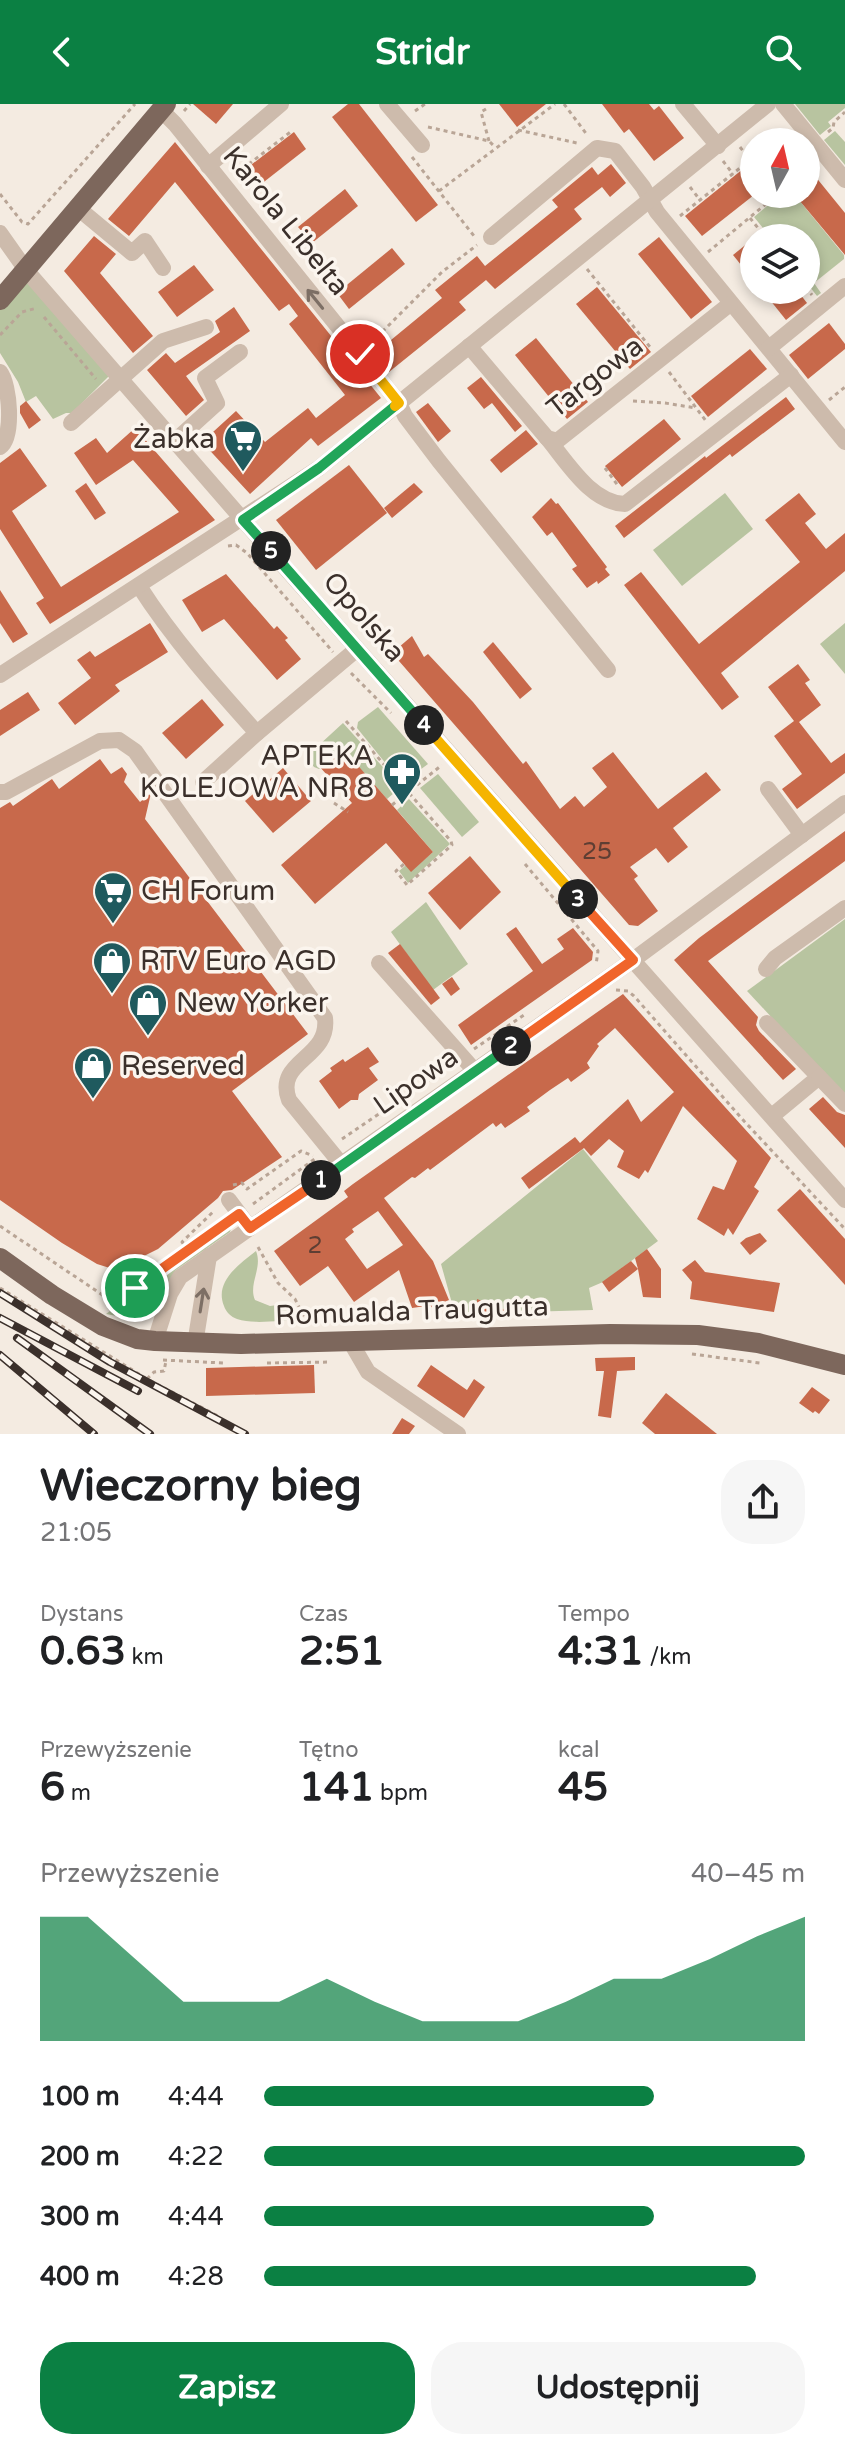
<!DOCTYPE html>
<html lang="pl">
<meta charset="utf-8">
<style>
body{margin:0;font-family:"Varela Round",sans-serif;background:#f6f6f6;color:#202124;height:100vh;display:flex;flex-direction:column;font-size:30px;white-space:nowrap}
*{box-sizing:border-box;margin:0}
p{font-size:26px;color:#757577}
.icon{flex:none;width:44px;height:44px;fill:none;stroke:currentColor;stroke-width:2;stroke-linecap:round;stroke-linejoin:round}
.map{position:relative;height:1330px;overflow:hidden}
.drawer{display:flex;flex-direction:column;background:#fff;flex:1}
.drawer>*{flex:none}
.needle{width:52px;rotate:8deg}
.tools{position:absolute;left:740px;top:24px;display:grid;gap:16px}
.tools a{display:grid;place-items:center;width:80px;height:80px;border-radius:50%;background:#fff;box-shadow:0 4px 12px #0003;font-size:40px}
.pin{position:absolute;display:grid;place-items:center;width:68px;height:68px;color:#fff;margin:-34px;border:4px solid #fff;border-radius:50%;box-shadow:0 2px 8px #0007}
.km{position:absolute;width:40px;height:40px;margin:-20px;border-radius:50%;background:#222;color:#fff;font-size:22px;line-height:40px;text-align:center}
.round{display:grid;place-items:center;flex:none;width:84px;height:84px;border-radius:32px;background:#f6f6f6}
.headline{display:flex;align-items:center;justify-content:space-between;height:136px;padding:0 40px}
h1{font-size:44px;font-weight:700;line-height:60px}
.metrics{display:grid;grid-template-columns:repeat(3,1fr);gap:12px;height:136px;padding:8px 40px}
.metrics div{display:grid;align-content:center}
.metrics b{font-size:40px;font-weight:700}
.metrics small{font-size:22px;font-weight:400}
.metrics p{font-size:22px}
.chart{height:224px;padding:16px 40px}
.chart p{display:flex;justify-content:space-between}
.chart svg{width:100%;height:144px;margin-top:8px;fill:#0b8043;opacity:.7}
.action{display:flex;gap:16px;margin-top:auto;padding:16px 40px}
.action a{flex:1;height:92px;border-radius:32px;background:#0b8043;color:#fff;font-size:32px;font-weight:700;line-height:92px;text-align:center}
.action a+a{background:#f6f6f6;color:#202124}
ul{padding:0 40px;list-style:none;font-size:26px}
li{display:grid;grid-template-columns:128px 96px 1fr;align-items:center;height:60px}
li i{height:20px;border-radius:10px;background:#0b8043}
header{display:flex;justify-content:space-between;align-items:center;height:104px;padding:0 40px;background:#0b8043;color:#fff;font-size:36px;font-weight:700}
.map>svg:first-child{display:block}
.green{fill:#b8c4a0}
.building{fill:#c8694b;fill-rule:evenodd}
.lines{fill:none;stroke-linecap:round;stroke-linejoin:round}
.path{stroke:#b9a596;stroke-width:3;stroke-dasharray:4 4;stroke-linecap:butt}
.minor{stroke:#cdbbac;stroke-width:16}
.major{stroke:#7d675c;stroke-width:20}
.rail-casing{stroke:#3b302b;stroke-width:8}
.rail{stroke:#fbf5ee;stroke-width:5;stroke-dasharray:15;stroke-linecap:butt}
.oneway{stroke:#7d6f65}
.split-1-casing{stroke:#fff;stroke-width:16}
.split-2-casing{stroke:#fff;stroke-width:16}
.split-3-casing{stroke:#fff;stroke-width:16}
.split-4-casing{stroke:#fff;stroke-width:16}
.split-5-casing{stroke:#fff;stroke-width:16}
.split-6-casing{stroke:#fff;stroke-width:16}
.split-7-casing{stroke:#fff;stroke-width:16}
.split-1{stroke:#f0652b;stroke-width:10}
.split-2{stroke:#22a559;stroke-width:10}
.split-3{stroke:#f0652b;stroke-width:10}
.split-4{stroke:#f5b400;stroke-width:10}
.split-5{stroke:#22a559;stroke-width:10}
.split-6{stroke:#22a559;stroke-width:10}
.split-7{stroke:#f5b400;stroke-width:10}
.labels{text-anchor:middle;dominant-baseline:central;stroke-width:7;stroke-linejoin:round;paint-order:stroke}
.number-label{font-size:24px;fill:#5e3e33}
.street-label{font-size:28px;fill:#3b302b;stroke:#fbf5ee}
.poi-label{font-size:28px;fill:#3b302b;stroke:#fbf5ee;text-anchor:start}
</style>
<header><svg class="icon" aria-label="back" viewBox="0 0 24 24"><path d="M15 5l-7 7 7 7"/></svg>Stridr<svg class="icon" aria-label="search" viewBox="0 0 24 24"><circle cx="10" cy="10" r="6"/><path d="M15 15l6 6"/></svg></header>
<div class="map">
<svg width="845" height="1330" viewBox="0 0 845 1330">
<rect width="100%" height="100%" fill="#f4ebe1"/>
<!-- green -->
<g class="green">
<polygon points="795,0 845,0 845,4 828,18 831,22 820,31"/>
<polygon points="835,27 845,38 845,61 824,36"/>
<polygon points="781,90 794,90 844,151 844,155 814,179 821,189 817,192 806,178 806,134 771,134 754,113"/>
<polygon points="26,166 114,267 72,309 66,309 53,315 36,292 26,298 18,278 0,249 0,196"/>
<polygon points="725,389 753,425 682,482 653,446"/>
<polygon points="845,519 845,570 820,540"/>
<polygon points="378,603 428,660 405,677 400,677 357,624 358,618"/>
<polygon points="343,619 401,683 387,695 341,643 319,665 314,663 306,653"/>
<polygon points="438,670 479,718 462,733 420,684"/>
<polygon points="409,695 450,740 408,779 399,767 406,761 411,767 433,748 397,706"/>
<polygon points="426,798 468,860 433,886 391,828"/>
<polygon points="845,815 845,992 747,887"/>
<polygon points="583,1045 658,1137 603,1178 589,1184 593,1206 455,1210 441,1160"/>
<polygon points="232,1121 230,1128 176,1166 162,1188 156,1186 153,1181 156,1172"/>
<path d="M 256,1147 C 263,1164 248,1180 255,1196 L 270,1202 L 292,1199 L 300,1215 C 281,1216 255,1221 237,1215 C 231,1213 226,1208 224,1202 C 214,1178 239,1160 256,1147 Z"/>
<path d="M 130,1192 L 157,1197 C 144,1216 127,1214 106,1210 Z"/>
</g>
<!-- building -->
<g class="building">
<polygon points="193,0 233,0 216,20"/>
<polygon points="348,0 359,0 438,101 416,118 332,13"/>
<polygon points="499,0 546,0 517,23"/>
<polygon points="602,0 649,0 654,6 659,2 684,34 654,57 629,25 624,29"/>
<polygon points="294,28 306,45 260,81 247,64"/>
<polygon points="175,38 381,294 318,342 311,334 250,390 202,338 236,307 265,338 308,304 316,314 345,291 289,220 298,212 289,200 279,207 175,78 129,132 108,115"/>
<polygon points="754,56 754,91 702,132 685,112"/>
<polygon points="611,60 626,79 610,93 602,83 574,105 582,115 495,185 486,176 459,198 466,206 389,268 374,250 442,194 435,186 477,152 485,162 558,103 552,96 592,63 598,71"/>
<polygon points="806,61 845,109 845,151 794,90 806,90"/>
<polygon points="345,85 358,102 312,139 298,123"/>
<polygon points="94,132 116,150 100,169 153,232 133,249 64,167"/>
<polygon points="659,133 712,198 691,215 638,150"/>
<polygon points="754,134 754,177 733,151"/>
<polygon points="392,144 405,160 349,205 337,189"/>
<polygon points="194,161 214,186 177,213 158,188"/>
<polygon points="597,183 651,248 630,265 576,200"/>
<polygon points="762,186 797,186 807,199 786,216"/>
<polygon points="234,203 250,227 186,272 204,296 186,312 147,266 166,249 175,259 220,228 215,217"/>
<polygon points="829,219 845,240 845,245 808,275 789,251"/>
<polygon points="536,234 588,298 567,315 515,251"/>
<polygon points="750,245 767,265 708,313 691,292"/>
<polygon points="481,273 522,322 515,328 492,299 484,305 467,284"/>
<polygon points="786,293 795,305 732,353 730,350 624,434 615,422 705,352 706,354"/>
<polygon points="26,297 41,316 29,325 20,309 20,302"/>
<polygon points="428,299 451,327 438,338 416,308"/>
<polygon points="664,315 681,335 622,383 605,362"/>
<polygon points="135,324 215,416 50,520 36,499 44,494 0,425 0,359 20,344 47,382 12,407 61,483 179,408 133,356 96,381 74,349 96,334 107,349"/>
<polygon points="526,326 538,340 501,369 490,356"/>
<polygon points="349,361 387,409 316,466 276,416"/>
<polygon points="86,379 106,409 95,416 75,387"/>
<polygon points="414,379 423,388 392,414 384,404"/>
<polygon points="799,389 816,410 805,419 826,445 845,429 845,467 721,569 739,593 722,606 624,481 641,468 699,540 800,458 765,416"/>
<polygon points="551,394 556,400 558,399 607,463 605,465 610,471 598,480 597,477 587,484 572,465 577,462 552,428 547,432 532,413"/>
<polygon points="226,470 274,525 277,522 288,534 285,536 301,555 277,576 224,515 202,528 182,496"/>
<polygon points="0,486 28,530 13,539 0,519"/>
<polygon points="150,519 168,548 115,581 120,587 75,621 58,599 91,574 77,556 90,547 95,553"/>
<polygon points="412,532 424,553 428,550 473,598 523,660 526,657 560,705 575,692 584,703 607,683 592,664 613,648 658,705 706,668 721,686 673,724 688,743 668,759 656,744 630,763 638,772 634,775 658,807 638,822 629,821 392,549"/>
<polygon points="493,538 532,585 520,595 483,548"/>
<polygon points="798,560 810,576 805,579 821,601 799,618 831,659 845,649 845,669 797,705 782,685 802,670 774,632 794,617 768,583"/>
<polygon points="28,588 40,606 0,632 0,606"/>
<polygon points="202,595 224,621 186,655 162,629"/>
<polygon points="341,642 433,748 411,768 386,739 315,800 281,761 352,699 319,662"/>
<polygon points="100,655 111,670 122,663 127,670 124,678 140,698 151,689 145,715 308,930 232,987 282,1053 232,1086 223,1087 218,1094 158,1145 116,1166 97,1160 62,1139 0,1096 0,704 10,698 13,702 52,675 59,685"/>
<polygon points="283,664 311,697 273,729 245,697"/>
<polygon points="845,727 845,757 708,857 758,913 756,921 759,927 796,965 783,976 674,856 699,834"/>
<polygon points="470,752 501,788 460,826 428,789"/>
<polygon points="516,823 542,860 564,845 557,835 573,824 593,848 592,856 471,941 458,921 533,867 506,830"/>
<polygon points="400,840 440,894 431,901 388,849"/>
<polygon points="452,873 460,885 451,892 442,880"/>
<path d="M 623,890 L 771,1054 L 754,1083 L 759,1087 L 733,1131 L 728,1124 L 724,1132 L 697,1115 L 713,1082 L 724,1086 L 737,1057 L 683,1002 L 648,1069 L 645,1066 L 639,1075 L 617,1063 L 624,1047 L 609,1035 L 591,1052 L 584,1044 L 529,1085 L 521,1074 L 575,1033 L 580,1039 L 628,995 L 641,1018 L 674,988 L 615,924 L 597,940 L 599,942 L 587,959 L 590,964 L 571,978 L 568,974 L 550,986 L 527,1003 L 530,1007 L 505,1024 L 501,1019 L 496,1023 L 493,1019 L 430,1066 L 428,1064 L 415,1074 L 412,1073 L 384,1094 L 433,1157 L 449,1196 L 427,1205 L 426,1202 L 412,1204 L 399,1166 L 354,1198 L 328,1162 L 300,1182 L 274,1147 L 348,1093 L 344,1087 L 353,1080 ZM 378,1107 L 403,1141 L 367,1165 L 345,1135 L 354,1128 L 352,1125 Z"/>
<polygon points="368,943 379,958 369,964 378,976 359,990 358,996 351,996 339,1005 319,977 332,967 330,964 343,955 345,958"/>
<polygon points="823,993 837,1008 845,1011 845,1044 809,1005"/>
<polygon points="800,1085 845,1135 845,1181 777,1106"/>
<polygon points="760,1129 767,1137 750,1151 740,1139 746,1134"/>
<polygon points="647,1145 661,1165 661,1194 643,1193 638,1165 609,1188 602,1178 631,1157 638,1165 635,1154"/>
<polygon points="695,1156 705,1168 780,1179 774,1208 690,1195 692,1178 682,1166"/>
<polygon points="477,1195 513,1209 477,1210"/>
<polygon points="635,1253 635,1266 617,1267 611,1314 598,1312 604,1267 596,1267 595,1254"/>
<polygon points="314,1261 315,1289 206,1292 206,1264"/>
<polygon points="431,1261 467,1286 474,1275 485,1283 464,1314 417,1282"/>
<polygon points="812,1283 830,1296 819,1310 815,1307 813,1309 799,1299"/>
<polygon points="666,1289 717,1330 655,1330 642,1319"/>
<polygon points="402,1314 415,1322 409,1330 392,1330"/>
</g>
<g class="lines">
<!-- path -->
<g class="path">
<polyline points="564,0 588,32"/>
<polyline points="486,5 481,8 489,37"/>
<polyline points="184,7 190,0"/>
<polyline points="415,7 425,0"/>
<polyline points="428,23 489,37 495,43"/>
<polyline points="518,26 577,39"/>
<polyline points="828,28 833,24 834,18 845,8"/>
<polyline points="740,43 750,56"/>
<polyline points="412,53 474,132"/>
<polyline points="723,57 733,70"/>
<polyline points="236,70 293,26"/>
<polyline points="806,71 815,63"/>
<polyline points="690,83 700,96"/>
<polyline points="439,87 555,0"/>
<polyline points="0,90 22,118 28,120 135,0"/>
<polyline points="680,112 750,56 754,56"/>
<polyline points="750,114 766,134"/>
<polyline points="708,148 778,90"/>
<polyline points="587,165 650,243"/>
<polyline points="806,183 812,191"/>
<polyline points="44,213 96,275"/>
<polyline points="0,231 22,208 37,204"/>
<polyline points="371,239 442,168 477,141"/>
<polyline points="669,268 706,317"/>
<polyline points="829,296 845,283"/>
<polyline points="633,297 665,299 696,304"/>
<polyline points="605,364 619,383"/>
<polyline points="228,442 236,441 247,449 333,548"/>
<polyline points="351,569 391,609"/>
<polyline points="346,617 451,737 452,741 407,781 396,767 404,760"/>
<polyline points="334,699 348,708"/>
<polyline points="392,701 442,661"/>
<polyline points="525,760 598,847 596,861"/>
<polyline points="616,886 628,887 634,892 744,1017 845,1125"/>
<polyline points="474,945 524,911"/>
<polyline points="342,1035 451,961"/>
<polyline points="233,1081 242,1079 247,1085 301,1047 313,1052"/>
<polyline points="253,1100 316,1054"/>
<path d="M 0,1122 L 107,1194 C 131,1194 153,1171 172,1158"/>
<polyline points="258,1143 278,1179 295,1195 307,1218"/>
<polyline points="188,1146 227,1118"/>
<polyline points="188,1146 182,1138 215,1106"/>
<polyline points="0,1184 147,1275 218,1312"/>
<polyline points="137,1185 153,1190"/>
<polyline points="692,1250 760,1259"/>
<polyline points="163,1256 223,1259"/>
<polyline points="267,1259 331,1258"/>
<polyline points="147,1275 154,1268 164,1267 166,1257"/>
</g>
<!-- minor -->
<g class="minor">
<polyline points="387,0 422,41"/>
<polyline points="683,0 718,42"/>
<polyline points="783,0 845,76"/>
<polyline points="161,6 175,20 360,250 399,299 405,312 439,357 608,566"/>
<polyline points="208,62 281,0"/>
<polyline points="79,105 132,149 145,137 163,164"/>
<polyline points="0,129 26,166 243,416 845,1096"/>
<polyline points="491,133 597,44 615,47 643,83 657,108 845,338"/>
<polyline points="469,242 547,334 557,337 730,200"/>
<polyline points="769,244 845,182"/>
<path d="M 0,268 C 10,281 14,333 0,343"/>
<polyline points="71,319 163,237 206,223"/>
<path d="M 547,334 C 567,358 591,399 625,400 L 791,271"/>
<polyline points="175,337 217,299 205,274 240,248"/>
<path d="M 139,482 C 173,535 214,581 257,629"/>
<polyline points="0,571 319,364 768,0"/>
<polyline points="203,678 257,629 357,545"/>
<polyline points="768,685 802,731"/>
<path d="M 0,688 L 6,688 L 100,637 L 119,636 L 135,647 L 325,914 C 330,955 274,956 289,996 L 342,1061"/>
<polyline points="379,859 475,967"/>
<polyline points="766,865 775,854 845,804"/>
<polyline points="767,919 819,973 772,1012"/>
<polyline points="819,973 845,1000"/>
<polyline points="229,1096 250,1124"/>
<polyline points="155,1237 170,1190 180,1173 633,856 845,699"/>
<polyline points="350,1237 368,1268 458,1330"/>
<polyline points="195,1240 209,1152"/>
</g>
<!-- major -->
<g class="major">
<polyline points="0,196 166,0"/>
<polyline points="0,1154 52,1191 103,1222 137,1235 155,1237 241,1240 610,1230 698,1231 758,1239 845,1261"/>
</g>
<!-- rail casing -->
<g class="rail-casing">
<g id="rail">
<polyline points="0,1189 110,1258 245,1330"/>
<polyline points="0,1214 138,1287"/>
<polyline points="17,1234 150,1330"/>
<polyline points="0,1251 94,1330"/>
</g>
</g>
<!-- rail -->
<use href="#rail" class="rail"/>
</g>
<!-- one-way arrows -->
<defs><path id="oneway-shaft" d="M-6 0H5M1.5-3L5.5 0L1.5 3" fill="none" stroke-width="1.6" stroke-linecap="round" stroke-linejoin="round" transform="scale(2)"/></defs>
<g class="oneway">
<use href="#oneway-shaft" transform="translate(315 195) rotate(-129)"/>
<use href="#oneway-shaft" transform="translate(202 1196) rotate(-81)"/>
</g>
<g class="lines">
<!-- split-1 casing -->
<g class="split-1-casing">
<polyline id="split-1" points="135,1184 239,1110 250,1124 321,1076"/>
</g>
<!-- split-2 casing -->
<g class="split-2-casing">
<polyline id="split-2" points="321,1076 511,942"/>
</g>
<!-- split-3 casing -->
<g class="split-3-casing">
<polyline id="split-3" points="511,942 633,856 578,795"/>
</g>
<!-- split-4 casing -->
<g class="split-4-casing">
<polyline id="split-4" points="424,621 578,795"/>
</g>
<!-- split-5 casing -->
<g class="split-5-casing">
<polyline id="split-5" points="271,447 424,621"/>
</g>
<!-- split-6 casing -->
<g class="split-6-casing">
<polyline id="split-6" points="271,447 243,416 319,364 395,302"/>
</g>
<!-- split-7 casing -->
<g class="split-7-casing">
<polyline id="split-7" points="360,250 399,299 395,302"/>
</g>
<!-- split-1 -->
<use href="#split-1" class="split-1"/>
<!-- split-2 -->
<use href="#split-2" class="split-2"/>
<!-- split-3 -->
<use href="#split-3" class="split-3"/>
<!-- split-4 -->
<use href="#split-4" class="split-4"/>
<!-- split-5 -->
<use href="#split-5" class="split-5"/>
<!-- split-6 -->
<use href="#split-6" class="split-6"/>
<!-- split-7 -->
<use href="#split-7" class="split-7"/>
</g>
<!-- icons -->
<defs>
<g id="supermarket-pin" transform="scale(2)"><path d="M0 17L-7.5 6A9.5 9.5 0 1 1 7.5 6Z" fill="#1f5a5e" stroke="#fbf5ee"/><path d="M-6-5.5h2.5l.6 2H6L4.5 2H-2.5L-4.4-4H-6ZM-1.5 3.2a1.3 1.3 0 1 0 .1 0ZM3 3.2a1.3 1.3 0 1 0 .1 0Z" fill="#fff"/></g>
<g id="pharmacy-pin" transform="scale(2)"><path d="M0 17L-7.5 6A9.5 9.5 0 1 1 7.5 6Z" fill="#1f5a5e" stroke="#fbf5ee"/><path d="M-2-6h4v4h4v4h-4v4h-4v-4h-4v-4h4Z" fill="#fff"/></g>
<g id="shop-pin" transform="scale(2)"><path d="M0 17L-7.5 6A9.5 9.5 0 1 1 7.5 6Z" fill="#1f5a5e" stroke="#fbf5ee"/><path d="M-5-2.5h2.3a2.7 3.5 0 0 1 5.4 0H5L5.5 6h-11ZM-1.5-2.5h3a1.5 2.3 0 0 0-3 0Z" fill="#fff"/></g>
</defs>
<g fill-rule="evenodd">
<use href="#supermarket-pin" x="243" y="335"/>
<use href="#pharmacy-pin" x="402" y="668"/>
<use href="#supermarket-pin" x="113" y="787"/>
<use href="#shop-pin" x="112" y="857"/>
<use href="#shop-pin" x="148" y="899"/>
<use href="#shop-pin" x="93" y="962"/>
</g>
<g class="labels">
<!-- number labels -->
<g class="number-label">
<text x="597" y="747">25</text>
<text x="315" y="1141">2</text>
</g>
<!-- street labels -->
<g class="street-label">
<text transform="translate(286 117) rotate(51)">Karola Libelta</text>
<text transform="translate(595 273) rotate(-38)">Targowa</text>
<text transform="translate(364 513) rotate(49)">Opolska</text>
<text transform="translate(416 977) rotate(-35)">Lipowa</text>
<text transform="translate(412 1207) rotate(-2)">Romualda Traugutta</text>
</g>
<!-- poi labels -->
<g class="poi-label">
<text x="215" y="335" text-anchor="end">Żabka</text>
<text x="374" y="652" text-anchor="end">APTEKA<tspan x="374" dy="32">KOLEJOWA NR 8</tspan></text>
<text x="141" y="787">CH Forum</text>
<text x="140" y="857">RTV Euro AGD</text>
<text x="176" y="899">New Yorker</text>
<text x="121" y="962">Reserved</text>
</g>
</g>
</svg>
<div class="tools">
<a><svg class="needle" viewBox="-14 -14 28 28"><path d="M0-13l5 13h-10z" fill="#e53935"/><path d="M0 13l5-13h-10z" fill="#757577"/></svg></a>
<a><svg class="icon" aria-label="layers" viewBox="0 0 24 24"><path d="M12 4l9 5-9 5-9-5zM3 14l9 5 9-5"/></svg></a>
</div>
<div class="pin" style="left:135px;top:1184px;background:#1e9e55"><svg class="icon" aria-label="arrive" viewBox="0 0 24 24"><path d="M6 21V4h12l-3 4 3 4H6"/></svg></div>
<div class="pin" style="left:360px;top:250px;background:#d93025"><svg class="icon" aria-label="check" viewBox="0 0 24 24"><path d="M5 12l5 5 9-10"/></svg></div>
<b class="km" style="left:321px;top:1076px">1</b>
<b class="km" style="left:511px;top:942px">2</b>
<b class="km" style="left:578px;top:795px">3</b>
<b class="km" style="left:424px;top:621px">4</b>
<b class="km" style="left:271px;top:447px">5</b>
</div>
<section class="drawer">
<div class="headline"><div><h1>Wieczorny bieg</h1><p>21:05</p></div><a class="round"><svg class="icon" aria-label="share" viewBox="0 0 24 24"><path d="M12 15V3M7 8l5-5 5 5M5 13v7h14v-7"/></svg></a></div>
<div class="metrics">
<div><p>Dystans</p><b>0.63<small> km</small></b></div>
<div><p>Czas</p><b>2:51</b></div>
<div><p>Tempo</p><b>4:31<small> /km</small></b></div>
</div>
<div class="metrics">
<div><p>Przewyższenie</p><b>6<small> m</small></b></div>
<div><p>Tętno</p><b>141<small> bpm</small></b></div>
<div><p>kcal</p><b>45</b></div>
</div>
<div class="chart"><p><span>Przewyższenie</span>40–45 m</p>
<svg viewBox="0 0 160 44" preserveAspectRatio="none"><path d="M0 44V6L10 6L20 19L30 32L40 32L50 32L60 25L70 32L80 38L90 38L100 38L110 32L120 25L130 25L140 19L150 12L160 6V44z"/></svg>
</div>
<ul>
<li><b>100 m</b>4:44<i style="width:72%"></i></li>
<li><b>200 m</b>4:22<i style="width:100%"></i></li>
<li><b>300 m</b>4:44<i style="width:72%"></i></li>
<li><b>400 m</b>4:28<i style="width:91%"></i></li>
</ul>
<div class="action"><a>Zapisz</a><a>Udostępnij</a></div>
</section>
